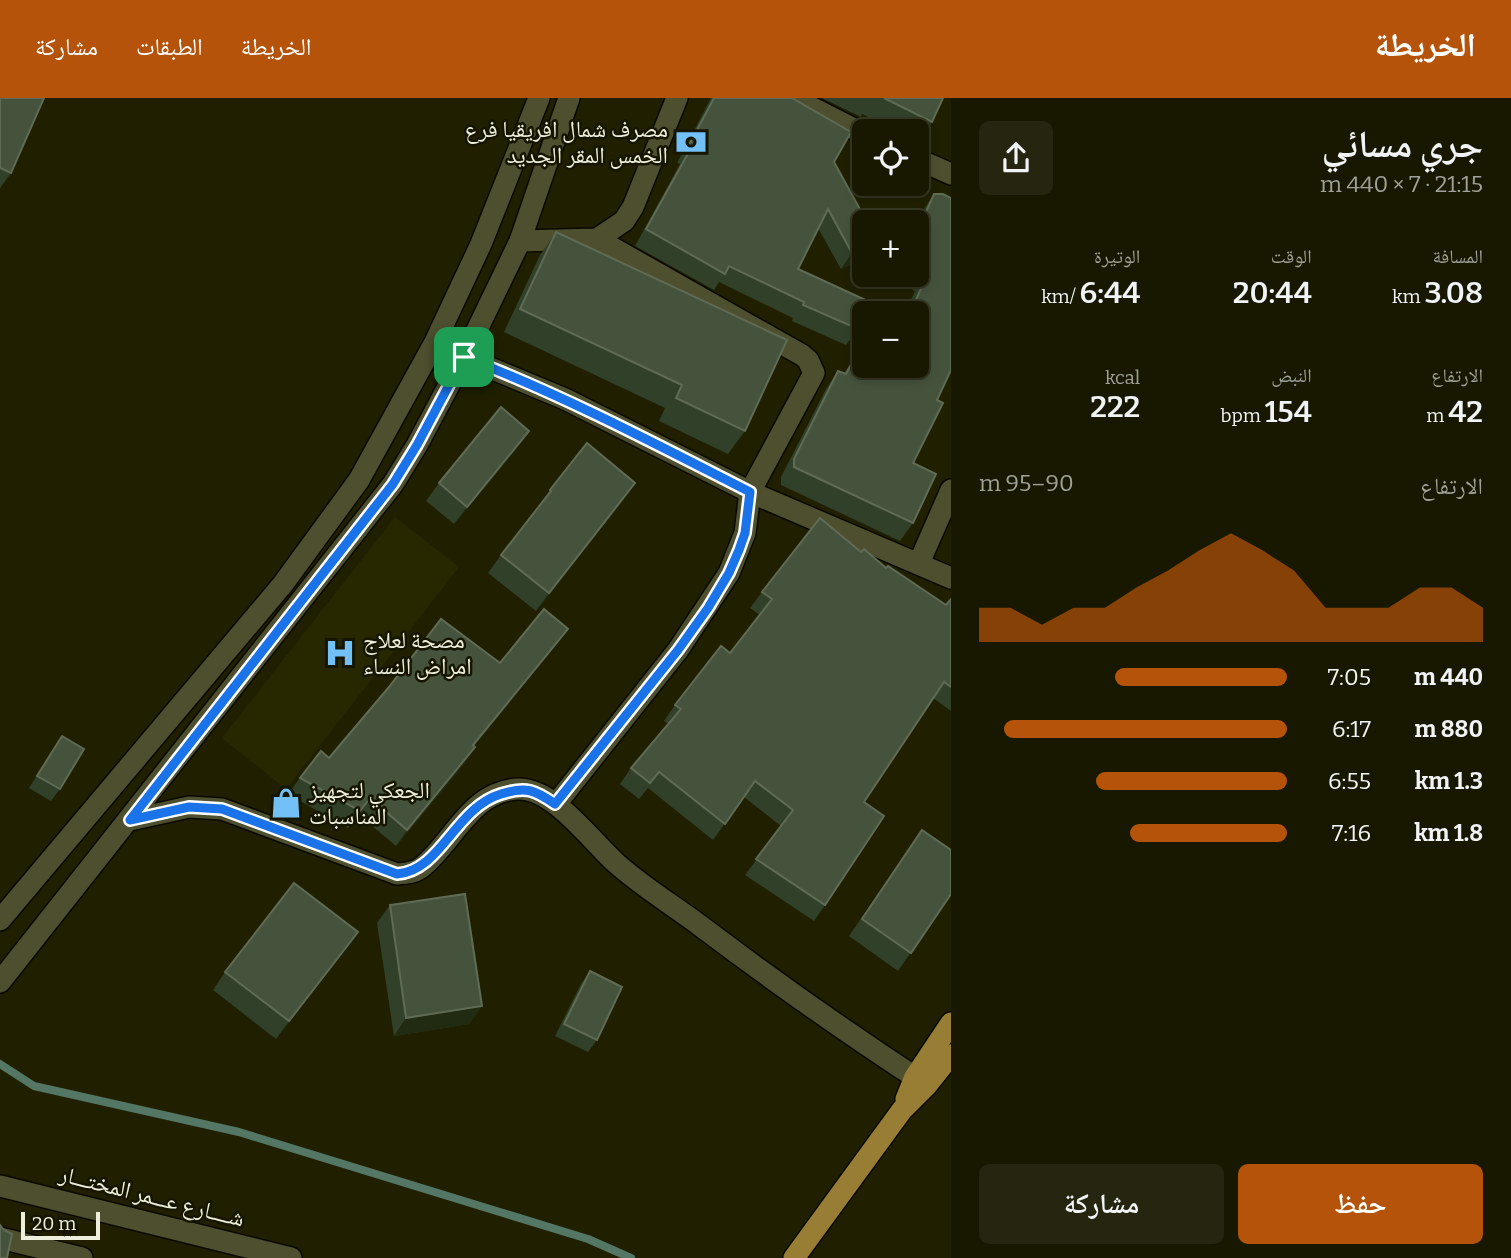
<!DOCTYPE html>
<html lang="ar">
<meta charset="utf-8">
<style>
body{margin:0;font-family:Bitter,"Noto Naskh Arabic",serif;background:#252510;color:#f1f3f6;direction:rtl;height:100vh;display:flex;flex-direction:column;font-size:26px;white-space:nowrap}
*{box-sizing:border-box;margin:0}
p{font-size:23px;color:#9fa099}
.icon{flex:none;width:38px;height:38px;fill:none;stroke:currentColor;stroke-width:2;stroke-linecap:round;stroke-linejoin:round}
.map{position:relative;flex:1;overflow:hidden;direction:ltr}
.details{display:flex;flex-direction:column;background:#181801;width:560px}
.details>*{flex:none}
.buttons{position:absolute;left:852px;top:21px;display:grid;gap:14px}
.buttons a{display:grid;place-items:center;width:77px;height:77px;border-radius:10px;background:#181801;box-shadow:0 4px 10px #0003,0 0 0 2px #363723;font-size:35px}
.scale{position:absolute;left:21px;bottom:18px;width:79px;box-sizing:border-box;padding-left:7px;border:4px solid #edeedc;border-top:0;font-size:19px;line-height:24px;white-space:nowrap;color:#edeedc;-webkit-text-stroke:5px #161600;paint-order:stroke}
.pin{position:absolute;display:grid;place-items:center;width:60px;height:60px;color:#fff;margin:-30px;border-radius:14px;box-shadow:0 4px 10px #0006}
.round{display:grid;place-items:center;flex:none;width:74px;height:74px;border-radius:10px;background:#252510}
.summary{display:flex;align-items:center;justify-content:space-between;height:119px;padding:0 28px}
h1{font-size:38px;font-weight:600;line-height:52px}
.figures{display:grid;grid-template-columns:repeat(3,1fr);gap:10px;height:119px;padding:7px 28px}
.figures div{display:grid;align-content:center}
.figures b{font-size:30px;font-weight:600}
.figures small{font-size:19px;font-weight:400}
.figures p{font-size:19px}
.chart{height:196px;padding:14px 28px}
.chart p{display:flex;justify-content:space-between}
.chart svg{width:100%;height:126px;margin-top:7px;fill:#b45309;opacity:.7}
.button{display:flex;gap:14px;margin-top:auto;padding:14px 28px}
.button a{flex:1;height:80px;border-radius:10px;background:#b45309;color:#fff;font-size:28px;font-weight:600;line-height:80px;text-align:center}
.button a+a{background:#252510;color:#f1f3f6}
ul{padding:0 28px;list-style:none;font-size:23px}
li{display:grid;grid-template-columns:112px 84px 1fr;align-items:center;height:52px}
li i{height:18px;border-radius:9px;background:#b45309}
header{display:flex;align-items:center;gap:42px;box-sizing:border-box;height:98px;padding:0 35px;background:#b45309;color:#fff}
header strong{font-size:33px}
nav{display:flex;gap:38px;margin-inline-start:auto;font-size:24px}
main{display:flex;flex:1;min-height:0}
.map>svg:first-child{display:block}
.built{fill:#272800}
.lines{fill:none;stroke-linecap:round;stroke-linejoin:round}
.stream{stroke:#547665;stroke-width:8}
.minor-casing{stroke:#0a0900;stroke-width:24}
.major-casing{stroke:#0a0900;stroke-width:24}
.minor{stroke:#4e4f2f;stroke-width:21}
.major{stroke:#987e34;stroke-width:21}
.wall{fill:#304029}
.shaded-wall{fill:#212b11}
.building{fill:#45533c;stroke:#5f6b55;stroke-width:2}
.route-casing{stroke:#fff;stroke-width:14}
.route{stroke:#1a73e8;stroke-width:9}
.labels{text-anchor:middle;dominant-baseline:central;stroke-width:5;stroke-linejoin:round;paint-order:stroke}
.poi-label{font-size:23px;fill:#edeedc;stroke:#161600;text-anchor:start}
.street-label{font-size:23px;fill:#edeedc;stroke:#161600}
</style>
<header>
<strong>الخريطة</strong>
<nav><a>الخريطة</a><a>الطبقات</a><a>مشاركة</a></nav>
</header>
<main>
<section class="details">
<div class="summary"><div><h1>جري مسائي</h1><p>21:15 · 7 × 440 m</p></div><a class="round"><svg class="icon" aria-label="share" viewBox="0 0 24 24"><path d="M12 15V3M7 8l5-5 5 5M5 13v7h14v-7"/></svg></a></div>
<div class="figures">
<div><p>المسافة</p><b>3.08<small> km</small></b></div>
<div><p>الوقت</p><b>20:44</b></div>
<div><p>الوتيرة</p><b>6:44<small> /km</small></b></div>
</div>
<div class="figures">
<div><p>الارتفاع</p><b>42<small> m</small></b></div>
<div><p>النبض</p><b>154<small> bpm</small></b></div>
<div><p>kcal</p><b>222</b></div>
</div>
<div class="chart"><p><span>الارتفاع</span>90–95 m</p>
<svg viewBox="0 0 160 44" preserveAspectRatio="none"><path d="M0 44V32L10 32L20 38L30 32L40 32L50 25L60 19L70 12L80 6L90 12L100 19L110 32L120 32L130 32L140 25L150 25L160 32V44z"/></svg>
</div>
<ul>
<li><b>440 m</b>7:05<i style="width:56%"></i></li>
<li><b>880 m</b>6:17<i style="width:92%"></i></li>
<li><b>1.3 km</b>6:55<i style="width:62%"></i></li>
<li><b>1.8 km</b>7:16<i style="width:51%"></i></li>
</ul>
<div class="button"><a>حفظ</a><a>مشاركة</a></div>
</section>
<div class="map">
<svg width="951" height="1160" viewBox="0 0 951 1160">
<rect width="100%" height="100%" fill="#202001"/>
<!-- built -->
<polygon class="built" points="395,419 459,469 286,691 222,640"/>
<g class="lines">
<!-- stream -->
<polyline class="stream" points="0,966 34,988 239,1034 588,1141 631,1160"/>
<!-- minor casing -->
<g class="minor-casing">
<g id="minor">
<polyline points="793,0 864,36"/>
<polyline points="917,61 951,76"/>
<polyline points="520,143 597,141 624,123 633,109 677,0"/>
<polyline points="464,259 565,301 750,394 951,480"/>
<polyline points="919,465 951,392"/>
<polyline points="556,706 678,552 729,475 745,435 750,394 814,275 808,262 802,257 597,141"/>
<path d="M 130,722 L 189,709 L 222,711 L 397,776 C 406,775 415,775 422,769 C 454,743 471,693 518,691 C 554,690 591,743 617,766 C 643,789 674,808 702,829 C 775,884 850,937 927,987"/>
<polyline points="0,822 283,486 359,382 435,244 481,146 539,0"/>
<polyline points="0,884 393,386 417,347 464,259 520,143 569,0"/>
<polyline points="0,1088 291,1160"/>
<polyline points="0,1140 82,1160"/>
</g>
</g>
<!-- major casing -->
<g class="major-casing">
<g id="major">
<polyline points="906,1001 915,979 951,925"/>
<polyline points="794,1160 902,1012 927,987 951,957"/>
</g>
</g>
<!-- minor -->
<use href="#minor" class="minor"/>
<!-- major -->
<use href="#major" class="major"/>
</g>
<!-- wall -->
<g class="wall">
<polygon points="0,0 11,75 0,90"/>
<polygon points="711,0 792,0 834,64 864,124 864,158 841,171 818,130 798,171 858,231 846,247 792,223 793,220 719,184 714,192 635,148 680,66 677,65"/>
<polygon points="822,0 943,0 932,24 918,44 917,43 917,33 897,33 862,16 861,19"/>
<polygon points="934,96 937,302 913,365 913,425 900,443 781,387 781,379 826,291 838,273 844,275 854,261 879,273 881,268 917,268 917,215 905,215 915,193 891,181 893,177 917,177 917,124 922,114"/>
<polygon points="556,134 745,333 728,356 659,323 665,310 504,234 540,157"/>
<polygon points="517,350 454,426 426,403 439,385"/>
<polygon points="635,385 623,402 536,513 488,475 501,457 538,410 537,410 550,392"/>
<polygon points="861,454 946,507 951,501 951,613 933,600 864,704 825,807 814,823 745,777 781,728 744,699 713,742 648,690 639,701 620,686 631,670 668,626 664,623 675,607 730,555 760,517 750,510 762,494"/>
<polygon points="556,547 474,648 464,666 396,748 359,717 348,730 288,696 300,680 329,660 500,565"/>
<polygon points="62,638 60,691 51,703 29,690"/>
<polygon points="922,732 951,796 898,873 849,838"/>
<polygon points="390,807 482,908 469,926 394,938 377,825"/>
<polygon points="358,834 276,941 213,892 225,874"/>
<polygon points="590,873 597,942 588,954 555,938 581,886"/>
</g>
<!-- shaded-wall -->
<g class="shaded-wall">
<polygon points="864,148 864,158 841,171 852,155"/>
<polygon points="529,333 517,350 454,426 467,409"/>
<polygon points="635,385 623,402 536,513 549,495"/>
<polygon points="568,531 556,547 461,664 473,647"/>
<polygon points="475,649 464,666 396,748 407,732"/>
<polygon points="370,700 359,717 348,730 360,713"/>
<polygon points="358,834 345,852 276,941 289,923"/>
<polygon points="482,908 469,926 394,938 406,920"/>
</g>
<!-- building -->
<g class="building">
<polygon points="0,0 44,0 11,75 0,70"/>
<polygon points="714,0 792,0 851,34 834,64 867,124 864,124 864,148 852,155 828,111 798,171 870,204 858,231 803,207 804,204 729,168 725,176 646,131 691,50 688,49"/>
<polygon points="884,0 943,0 932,24"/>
<polygon points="934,96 943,96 951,100 951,272 937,302 943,305 913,365 936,376 913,425 794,369 794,361 838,273 846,276 854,261 864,266 864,268 869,268 883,275 886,268 917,268 917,215 910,215 928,175 917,170 917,134"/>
<polygon points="556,134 787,242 745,333 676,300 682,287 520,211"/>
<polygon points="501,309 529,333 467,409 439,385"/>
<polygon points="587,345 635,385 549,495 501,457 551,393 550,392"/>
<polygon points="820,420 861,454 864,451 886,470 888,468 946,507 951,501 951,589 944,584 864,704 884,718 825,807 756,761 793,712 755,683 725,726 659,674 650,685 631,670 681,611 675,607 721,548 730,555 772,501 762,494"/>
<polygon points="544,511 568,531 473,647 475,649 407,732 370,700 360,713 300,680 321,653 329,660 389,589 441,521 500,565"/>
<polygon points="62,638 84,651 60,691 37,678"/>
<polygon points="922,732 951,752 951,796 911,855 862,821"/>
<polygon points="294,785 358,834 289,923 225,874"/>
<polygon points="465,796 482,908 406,920 390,807"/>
<polygon points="590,873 622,889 597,942 564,926"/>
<polygon points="0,1127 4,1132 12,1136 7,1160 0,1160"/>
</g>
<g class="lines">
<!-- route casing -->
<g class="route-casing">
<path id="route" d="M 464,259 C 563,297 656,346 750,394 L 745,435 L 739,452 L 729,475 L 708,510 L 678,552 L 555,706 C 535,692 526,688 501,696 C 455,710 441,773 397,776 L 222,711 L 189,709 L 130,722 L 393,386 L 417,347 Z"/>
</g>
<!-- route -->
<use href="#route" class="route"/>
</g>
<!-- icons -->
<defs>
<g id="bank-bare" transform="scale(2.415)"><path d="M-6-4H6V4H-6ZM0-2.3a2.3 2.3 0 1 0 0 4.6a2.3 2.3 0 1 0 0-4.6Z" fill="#73c0f6" stroke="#161600" stroke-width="2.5" paint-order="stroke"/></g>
<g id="hospital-bare" transform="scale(2.415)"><path d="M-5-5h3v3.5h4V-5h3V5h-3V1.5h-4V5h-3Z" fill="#73c0f6" stroke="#161600" stroke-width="2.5" paint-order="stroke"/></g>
<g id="shop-bare" transform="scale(2.415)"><path d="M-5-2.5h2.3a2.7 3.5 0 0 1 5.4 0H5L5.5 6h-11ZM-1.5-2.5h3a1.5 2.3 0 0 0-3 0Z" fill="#73c0f6" stroke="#161600" stroke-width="2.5" paint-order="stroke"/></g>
</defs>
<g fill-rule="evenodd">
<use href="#bank-bare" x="691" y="44"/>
<use href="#hospital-bare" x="340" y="555"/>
<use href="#shop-bare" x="286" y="705"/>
</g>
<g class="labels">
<!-- poi labels -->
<g class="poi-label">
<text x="668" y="31" text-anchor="end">مصرف شمال افريقيا فرع<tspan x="668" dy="26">الخمس المقر الجديد</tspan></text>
<text x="363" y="542">مصحة لعلاج<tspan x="363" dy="26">امراض النساء</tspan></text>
<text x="309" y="692">الجعكي لتجهيز<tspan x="309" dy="26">المناسبات</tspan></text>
</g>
<!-- street labels -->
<g class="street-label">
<text transform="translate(152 1098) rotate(14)">شــــارع عـــمر المختـــار</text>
</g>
</g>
</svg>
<div class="buttons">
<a><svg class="icon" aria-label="locate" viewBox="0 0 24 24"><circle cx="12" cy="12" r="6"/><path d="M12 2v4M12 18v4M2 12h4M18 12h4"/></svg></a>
<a>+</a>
<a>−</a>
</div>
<div class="scale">20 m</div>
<div class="pin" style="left:464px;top:259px;background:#1e9e55"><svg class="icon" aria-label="arrive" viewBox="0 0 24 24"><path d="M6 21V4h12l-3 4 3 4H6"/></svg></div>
</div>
</main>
